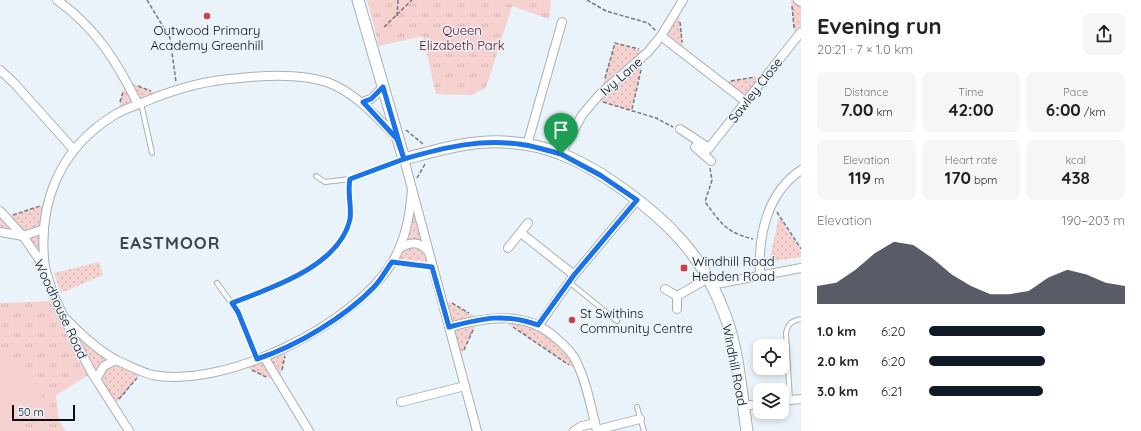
<!DOCTYPE html>
<meta charset="utf-8">
<style>
body{margin:0;font-family:Quicksand,sans-serif;background:#f6f6f6;color:#222;height:100vh;display:flex;flex-direction:column;font-size:15px;white-space:nowrap}
*{box-sizing:border-box;margin:0}
p{font-size:13px;color:#767676}
.icon{flex:none;width:22px;height:22px;fill:none;stroke:currentColor;stroke-width:2;stroke-linecap:round;stroke-linejoin:round}
.map{position:relative;flex:1;overflow:hidden}
.details{display:flex;flex-direction:column;background:#fff;width:340px}
.details>*{flex:none}
.controls{position:absolute;left:753px;top:339px;display:grid;gap:8px}
.controls a{display:grid;place-items:center;width:36px;height:36px;border-radius:8px;background:#fff;box-shadow:0 2px 6px #0003;font-size:20px}
.scale{position:absolute;left:12px;bottom:10px;width:63px;box-sizing:border-box;padding-left:4px;border:2px solid #0d1012;border-top:0;font-size:11px;line-height:14px;white-space:nowrap;color:#0d1012;-webkit-text-stroke:3px #eaf3fa;paint-order:stroke}
.pin{position:absolute;display:grid;place-items:center;width:34px;height:34px;color:#fff;margin:-41px -17px;border-radius:50% 50% 50% 0;rotate:-45deg;box-shadow:0 0 4px #0007}
.pin .icon{rotate:45deg}
.round{display:grid;place-items:center;flex:none;width:42px;height:42px;border-radius:8px;background:#f6f6f6}
.overview{display:flex;align-items:center;justify-content:space-between;height:68px;padding:0 16px}
h1{font-size:22px;font-weight:700;line-height:30px}
.metrics{display:grid;grid-template-columns:repeat(3,1fr);gap:6px;height:68px;padding:4px 16px}
.metrics div{display:grid;align-content:center;border-radius:8px;background:#f6f6f6;text-align:center}
.metrics b{font-size:17px;font-weight:700}
.metrics small{font-size:11px;font-weight:400}
.metrics p{font-size:11px}
.chart{height:112px;padding:8px 16px}
.chart p{display:flex;justify-content:space-between}
.chart svg{width:100%;height:72px;margin-top:4px;fill:#111827;opacity:.7}
ul{padding:0 16px;list-style:none;font-size:13px}
li{display:grid;grid-template-columns:64px 48px 1fr;align-items:center;height:30px}
li i{height:10px;border-radius:5px;background:#111827}
main{display:flex;flex:1;min-height:0}
.map>svg:first-child{display:block}
.grass{fill:url(#grass-dots)}
.park{fill:url(#park-tufts)}
.pitch{fill:#f5d1cf}
.lines{fill:none;stroke-linecap:round;stroke-linejoin:round}
.lane-casing{stroke:#a8b0b7;stroke-width:6}
.street-casing{stroke:#a8b0b7;stroke-width:10}
.secondary-casing{stroke:#a8b0b7;stroke-width:13}
.path{stroke:#757a7f;stroke-width:1.5;stroke-dasharray:4 2;stroke-linecap:butt}
.lane{stroke:#fff;stroke-width:4}
.street{stroke:#fff;stroke-width:8}
.secondary{stroke:#fff;stroke-width:11}
.route-casing{stroke:#fff;stroke-width:8}
.route{stroke:#1a73e8;stroke-width:5}
.poi-dot{fill:#cf3f4a;stroke:#eaf3fa;stroke-width:1.5}
.labels{text-anchor:middle;dominant-baseline:central;stroke-width:3;stroke-linejoin:round;paint-order:stroke}
.poi-label{font-size:13px;fill:#0d1012;stroke:#eaf3fa;text-anchor:start}
.park-label{font-size:13px;fill:#640716;stroke:#eaf3fa}
.street-label{font-size:13px;fill:#0d1012;stroke:#eaf3fa}
.district-label{font-size:17px;font-weight:bold;letter-spacing:1px;fill:#3e454b;stroke:#eaf3fa}
</style>
<main>
<div class="map">
<svg width="801" height="431" viewBox="0 0 801 431">
<defs>
<pattern id="grass-dots" width="8" height="8" patternUnits="userSpaceOnUse"><rect width="8" height="8" fill="#f5d1cf"/><path d="M2 2h.1M6 6h.1" fill="none" stroke="#d1b2b1" stroke-width="1.8" stroke-linecap="round"/></pattern>
<pattern id="park-tufts" width="24" height="20" patternUnits="userSpaceOnUse"><rect width="24" height="20" fill="#f5d1cf"/><path d="M3 7l-1-3M5 7V3M7 7l1-3M15 17l-1-3M17 17v-4M19 17l1-3" fill="none" stroke="#d1b2b1"/></pattern>
</defs>
<rect width="100%" height="100%" fill="#eaf3fa"/>
<!-- grass -->
<g class="grass">
<polygon points="791,0 801,2 801,32 795,39"/>
<polygon points="678,9 684,53 661,36"/>
<polygon points="615,43 648,52 644,57 631,110 595,100 600,94"/>
<polygon points="765,76 745,101 721,82"/>
<polygon points="126,81 162,95 117,114"/>
<polygon points="412,189 432,267 392,262 400,248"/>
<polygon points="47,204 45,268 23,236 0,232 0,211 6,217"/>
<polygon points="779,216 801,252 801,257 775,261 770,258"/>
<polygon points="99,262 103,275 61,293 54,273"/>
<polygon points="441,297 479,319 458,361"/>
<polygon points="60,312 84,338 142,372 113,407"/>
<polygon points="498,317 524,320 563,344 582,374"/>
<polygon points="287,346 279,383 240,364"/>
</g>
<!-- park -->
<g class="park">
<polygon points="367,0 551,0 549,19 512,6 486,88 471,95 436,94 423,36 379,46"/>
<polygon points="56,301 92,373 56,395 59,421 66,431 0,431 0,303"/>
</g>
<!-- pitch -->
<polygon class="pitch" points="0,353 45,392 11,431 0,431"/>
<g class="lines">
<!-- lane casing -->
<g class="lane-casing">
<g id="lane">
<polyline points="141,103 152,153"/>
<polyline points="316,176 325,182 350,179 404,159"/>
<polyline points="569,282 617,321"/>
<polyline points="217,283 238,312 257,359"/>
<path d="M 232,303 C 271,288 340,266 350,219 C 352,206 347,193 350,179"/>
<path d="M 790,400 L 786,333 C 788,323 792,321 801,319"/>
<polyline points="637,407 644,431"/>
</g>
</g>
<!-- street casing -->
<g class="street-casing">
<g id="street">
<path d="M 57,0 C 96,28 117,62 138,104"/>
<polyline points="798,0 801,2"/>
<polyline points="661,36 745,101"/>
<polyline points="0,70 14,83 74,150"/>
<polyline points="363,102 371,99 383,87"/>
<polyline points="680,129 709,148 703,154"/>
<polyline points="527,145 562,22"/>
<polyline points="695,147 711,161"/>
<polyline points="709,148 801,32"/>
<polyline points="561,154 582,115 600,94 648,52 661,36 683,0"/>
<polyline points="404,159 477,431"/>
<polyline points="0,211 23,236 45,268 53,294 76,343 92,373 129,431"/>
<polyline points="0,232 23,236 44,229"/>
<polyline points="521,233 574,275"/>
<path d="M 400,248 C 410,242 419,241 427,250"/>
<polyline points="508,248 528,223"/>
<path d="M 45,268 C 37,204 59,148 116,114 C 126,108 138,105 149,100 C 178,88 209,80 240,78 C 267,75 300,73 327,82 C 356,93 376,116 397,138"/>
<path d="M 760,274 C 758,235 767,193 801,170"/>
<polyline points="711,285 801,268"/>
<polyline points="665,289 677,296 677,309"/>
<polyline points="677,296 707,279"/>
<path d="M 66,319 C 82,335 96,349 116,360"/>
<polyline points="539,325 574,275 637,200"/>
<path d="M 449,327 C 487,317 525,310 556,338 C 563,344 572,352 576,361 C 587,383 591,408 597,431"/>
<polyline points="264,357 309,431"/>
<path d="M 96,379 L 104,366 L 116,360 C 128,365 140,372 153,375 C 226,389 356,324 393,261 C 406,238 410,215 412,189"/>
<polyline points="782,401 801,399"/>
<polyline points="401,402 465,386"/>
<polyline points="743,406 760,404"/>
<polyline points="597,430 640,419"/>
<polyline points="574,431 582,426 595,423"/>
</g>
</g>
<!-- secondary casing -->
<g class="secondary-casing">
<path id="secondary" d="M 358,0 L 404,159 C 438,150 470,140 505,142 C 523,143 544,147 561,154 C 600,169 654,209 681,240 C 700,261 715,288 725,315 C 739,352 741,393 747,431"/>
</g>
<!-- path -->
<g class="path">
<polyline points="147,0 170,38 176,82"/>
<polyline points="587,0 606,11 648,23 656,31"/>
<polyline points="792,6 794,28"/>
<polyline points="397,16 398,0"/>
<polyline points="680,22 682,42"/>
<polyline points="384,27 412,0"/>
<polyline points="605,78 615,43 639,49"/>
<polyline points="731,81 755,77"/>
<polyline points="138,86 151,91"/>
<polyline points="120,102 123,92"/>
<polyline points="603,102 656,118 673,127"/>
<polyline points="632,109 641,70"/>
<polyline points="406,130 423,144"/>
<path d="M 710,168 L 712,180 L 705,202 C 722,224 725,232 753,239"/>
<polyline points="417,178 425,164"/>
<polyline points="777,212 801,249"/>
<polyline points="13,215 40,206"/>
<polyline points="400,263 424,266"/>
<polyline points="452,303 469,313"/>
<polyline points="513,327 569,365"/>
<polyline points="464,350 473,330"/>
<polyline points="252,370 266,377"/>
<polyline points="282,370 285,356"/>
<polyline points="119,399 137,378"/>
</g>
<!-- lane -->
<use href="#lane" class="lane"/>
<!-- street -->
<use href="#street" class="street"/>
<!-- secondary -->
<use href="#secondary" class="secondary"/>
</g>
<g class="lines">
<!-- route casing -->
<g class="route-casing">
<path id="route" d="M 561,154 C 549,151 537,147 525,145 C 483,138 445,147 404,159 L 383,87 L 371,99 L 363,102 L 397,139 L 404,159 L 350,179 C 347,193 352,206 350,219 C 340,266 271,288 232,303 L 238,312 L 257,359 C 297,346 345,317 374,287 C 381,280 386,270 392,262 L 432,267 L 449,327 C 483,318 505,313 538,325 L 574,275 L 637,200 L 600,175 L 561,154"/>
</g>
<!-- route -->
<use href="#route" class="route"/>
</g>
<!-- markers -->
<g class="poi-dot">
<circle cx="207" cy="16" r="4"/>
<rect x="680" y="264" width="8" height="8" rx="2"/>
<circle cx="572" cy="320" r="4"/>
</g>
<g class="labels">
<!-- poi labels -->
<g class="poi-label">
<text x="207" y="30" text-anchor="middle">Outwood Primary<tspan x="207" dy="15">Academy Greenhill</tspan></text>
<text x="692" y="261">Windhill Road<tspan x="692" dy="15">Hebden Road</tspan></text>
<text x="580" y="313">St Swithins<tspan x="580" dy="15">Community Centre</tspan></text>
</g>
<!-- park labels -->
<g class="park-label">
<text x="462" y="30">Queen<tspan x="462" dy="15">Elizabeth Park</tspan></text>
</g>
<!-- street labels -->
<g class="street-label">
<text transform="translate(621 76) rotate(-41)">Ivy Lane</text>
<text transform="translate(755 90) rotate(-52)">Sawley Close</text>
<text transform="translate(61 309) rotate(65)">Woodhouse Road</text>
<text transform="translate(735 365) rotate(79)">Windhill Road</text>
</g>
<!-- district labels -->
<g class="district-label">
<text x="170" y="242">EASTMOOR</text>
</g>
</g>
</svg>
<div class="controls">
<a><svg class="icon" aria-label="locate" viewBox="0 0 24 24"><circle cx="12" cy="12" r="6"/><path d="M12 2v4M12 18v4M2 12h4M18 12h4"/></svg></a>
<a><svg class="icon" aria-label="layers" viewBox="0 0 24 24"><path d="M12 4l9 5-9 5-9-5zM3 14l9 5 9-5"/></svg></a>
</div>
<div class="scale">50 m</div>
<div class="pin" style="left:561px;top:154px;background:#1e9e55"><svg class="icon" aria-label="arrive" viewBox="0 0 24 24"><path d="M6 21V4h12l-3 4 3 4H6"/></svg></div>
</div>
<section class="details">
<div class="overview"><div><h1>Evening run</h1><p>20:21 · 7 × 1.0 km</p></div><a class="round"><svg class="icon" aria-label="share" viewBox="0 0 24 24"><path d="M12 15V3M7 8l5-5 5 5M5 13v7h14v-7"/></svg></a></div>
<div class="metrics">
<div><p>Distance</p><b>7.00<small> km</small></b></div>
<div><p>Time</p><b>42:00</b></div>
<div><p>Pace</p><b>6:00<small> /km</small></b></div>
</div>
<div class="metrics">
<div><p>Elevation</p><b>119<small> m</small></b></div>
<div><p>Heart rate</p><b>170<small> bpm</small></b></div>
<div><p>kcal</p><b>438</b></div>
</div>
<div class="chart"><p><span>Elevation</span>190–203 m</p>
<svg viewBox="0 0 160 44" preserveAspectRatio="none"><path d="M0 44V33L10 31L20 23L30 13L40 6L50 8L60 16L70 26L80 33L90 38L100 38L110 36L120 28L130 23L140 26L150 31L160 33V44z"/></svg>
</div>
<ul>
<li><b>1.0 km</b>6:20<i style="width:59%"></i></li>
<li><b>2.0 km</b>6:20<i style="width:59%"></i></li>
<li><b>3.0 km</b>6:21<i style="width:58%"></i></li>
</ul>
</section>
</main>
